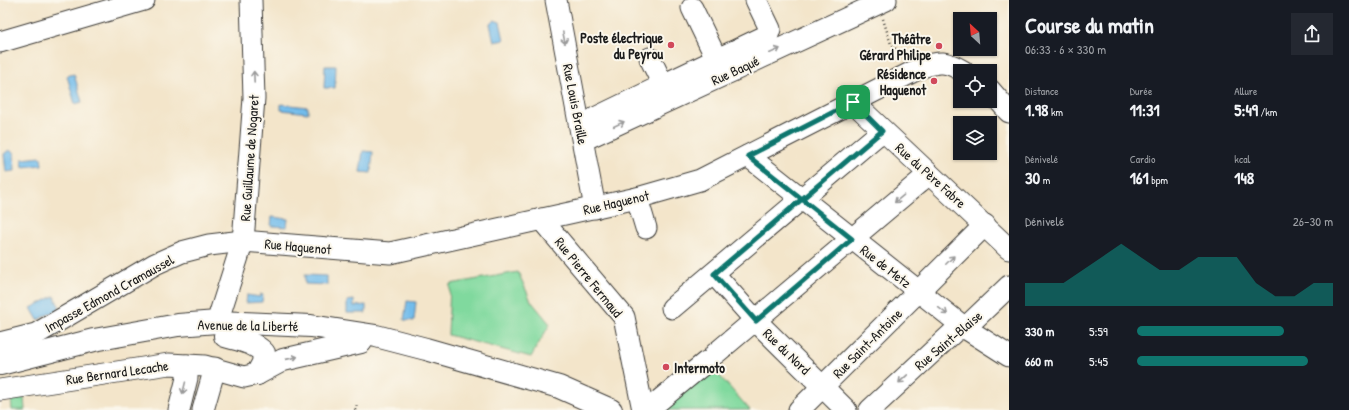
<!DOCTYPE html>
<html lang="fr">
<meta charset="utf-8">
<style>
body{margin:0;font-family:"Patrick Hand",sans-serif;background:#242831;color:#f1f3f6;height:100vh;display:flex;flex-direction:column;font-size:15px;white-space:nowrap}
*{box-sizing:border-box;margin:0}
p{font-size:13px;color:#9ea1a6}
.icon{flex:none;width:22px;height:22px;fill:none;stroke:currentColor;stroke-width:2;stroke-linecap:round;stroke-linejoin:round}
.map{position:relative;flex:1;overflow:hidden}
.details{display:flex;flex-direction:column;background:#171b24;width:340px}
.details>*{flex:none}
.needle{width:26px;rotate:334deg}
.fabs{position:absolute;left:953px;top:12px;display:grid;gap:8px}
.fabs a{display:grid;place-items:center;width:44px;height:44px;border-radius:0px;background:#171b24;box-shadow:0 1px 3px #0004;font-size:20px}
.pin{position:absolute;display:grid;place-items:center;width:34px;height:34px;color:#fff;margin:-17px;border-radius:8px;box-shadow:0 2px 6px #0006}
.round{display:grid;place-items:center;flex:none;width:42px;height:42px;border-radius:0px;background:#242831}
.headline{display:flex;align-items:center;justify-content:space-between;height:68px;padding:0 16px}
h1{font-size:22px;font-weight:800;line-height:30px}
.figures{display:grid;grid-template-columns:repeat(3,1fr);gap:6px;height:68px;padding:4px 16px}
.figures div{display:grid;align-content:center}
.figures b{font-size:17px;font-weight:800}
.figures small{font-size:11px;font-weight:400}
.figures p{font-size:11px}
.chart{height:112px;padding:8px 16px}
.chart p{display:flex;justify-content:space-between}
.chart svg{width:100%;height:72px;margin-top:4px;fill:#0f766e;opacity:.7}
ul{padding:0 16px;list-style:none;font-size:13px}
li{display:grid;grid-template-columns:64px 48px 1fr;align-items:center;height:30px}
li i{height:10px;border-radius:5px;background:#0f766e}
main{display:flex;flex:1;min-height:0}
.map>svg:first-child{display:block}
.green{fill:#80d99e;stroke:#4e7a5d}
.water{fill:#72bceb;stroke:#476c84}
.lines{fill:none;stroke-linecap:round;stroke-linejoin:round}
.minor-casing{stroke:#3c3a36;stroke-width:23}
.major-casing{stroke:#3c3a36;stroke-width:24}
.path{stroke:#3c3a36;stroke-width:2.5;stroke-dasharray:1 3;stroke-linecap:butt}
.minor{stroke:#fff;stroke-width:21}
.major{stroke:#fff;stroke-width:22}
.oneway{stroke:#999}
.route-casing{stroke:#fff;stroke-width:8}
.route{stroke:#0f766e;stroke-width:5}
.poi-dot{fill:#d1495b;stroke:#fbf7ec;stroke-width:1.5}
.labels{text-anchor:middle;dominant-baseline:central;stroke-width:4;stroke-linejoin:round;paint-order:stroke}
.poi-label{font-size:14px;font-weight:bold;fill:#1c1c1c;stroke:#fbf7ec;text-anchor:end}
.street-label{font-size:14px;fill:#1c1c1c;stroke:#fbf7ec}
</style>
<main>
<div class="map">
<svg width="1009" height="410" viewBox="0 0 1009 410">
<rect width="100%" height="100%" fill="#fbf7ec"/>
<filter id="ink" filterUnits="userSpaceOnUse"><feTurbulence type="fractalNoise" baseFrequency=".025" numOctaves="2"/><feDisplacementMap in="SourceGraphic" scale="8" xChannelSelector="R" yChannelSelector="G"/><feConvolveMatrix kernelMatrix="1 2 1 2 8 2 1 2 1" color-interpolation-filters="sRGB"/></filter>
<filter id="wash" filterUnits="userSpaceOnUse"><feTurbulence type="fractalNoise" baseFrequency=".012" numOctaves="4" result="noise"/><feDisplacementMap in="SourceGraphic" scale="16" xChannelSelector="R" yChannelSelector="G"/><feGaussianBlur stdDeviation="0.9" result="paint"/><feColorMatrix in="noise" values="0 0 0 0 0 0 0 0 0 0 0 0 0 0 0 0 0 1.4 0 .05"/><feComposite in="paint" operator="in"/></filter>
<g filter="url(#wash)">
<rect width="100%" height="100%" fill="#f3e5ca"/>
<!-- green -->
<g class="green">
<polygon points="518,272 531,301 550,324 531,357 448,335 450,284"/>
<polygon points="709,364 750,410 655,410"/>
<polygon points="24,397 25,410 12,410 11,399"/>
</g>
<!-- water -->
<g class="water">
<polygon points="494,20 500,22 504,40 494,42 490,24"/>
<polygon points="325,66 336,66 335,88 324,88"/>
<polygon points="74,74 82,102 75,104 67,76"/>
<polygon points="281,104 308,107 308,113 281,110"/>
<polygon points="9,150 14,153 15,171 6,172 4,154"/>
<polygon points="363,151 373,152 371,173 360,172"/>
<polygon points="41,157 42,165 23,167 22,159"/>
<polygon points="272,217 288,219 287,227 271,226"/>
<polygon points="305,275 327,276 327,285 305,284"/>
<polygon points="260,294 263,295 262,302 246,303 247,295 260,297"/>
<polygon points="54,296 60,308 38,320 31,308"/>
<polygon points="354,300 354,306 366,305 366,313 347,313 347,301"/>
<polygon points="407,301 416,302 414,321 404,320"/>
</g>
</g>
<g filter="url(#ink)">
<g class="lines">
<!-- minor casing -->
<g class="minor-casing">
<g id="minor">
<polyline points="556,0 595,208"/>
<polyline points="692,8 717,60"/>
<polyline points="0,42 144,0"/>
<polyline points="650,58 663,85 768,35 770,29 756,0"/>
<polyline points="990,90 1009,112"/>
<polyline points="853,102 1009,249"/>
<polyline points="583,140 886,0"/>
<polyline points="583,140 595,118 663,85"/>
<polyline points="748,156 965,328 1009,356"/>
<polyline points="637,198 646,228"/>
<polyline points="541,219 624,317 643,410"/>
<polyline points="714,274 756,321 846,410"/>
<polyline points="672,308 882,131"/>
<polyline points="220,313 243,241 254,98 251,0"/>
<path d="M 0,343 L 36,334 L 155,264 L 182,252 L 209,245 L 243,241 L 390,253 L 637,198 L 700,180 L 922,67 C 940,61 946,61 963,71"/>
<polyline points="715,354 929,174"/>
<polyline points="0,390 169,364 205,366 244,377 257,374"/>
<polyline points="179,410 187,378 187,365"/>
<polyline points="203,410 215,368"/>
<polyline points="646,410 650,408 706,362"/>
<polyline points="799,410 985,225"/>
<polyline points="870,410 956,330 965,328 1009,286"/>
</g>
</g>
<!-- major casing -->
<g class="major-casing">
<g id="major">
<path d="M 225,336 C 239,340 254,342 264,353 L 263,363 L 257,374"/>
<polyline points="0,364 94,340 178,325 217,322 311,326 376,336 426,349 559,387 611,410"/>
<polyline points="257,374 283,360 361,342"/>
</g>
</g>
<!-- path -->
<g class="path">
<polyline points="883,19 891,44 904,58"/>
<polyline points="355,410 357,405"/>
</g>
<!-- minor -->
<use href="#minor" class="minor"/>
<!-- major -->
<use href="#major" class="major"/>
</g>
<!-- one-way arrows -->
<defs><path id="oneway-shaft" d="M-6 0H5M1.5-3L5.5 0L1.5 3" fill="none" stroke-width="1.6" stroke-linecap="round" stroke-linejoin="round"/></defs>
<g class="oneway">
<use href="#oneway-shaft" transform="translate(564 38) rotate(79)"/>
<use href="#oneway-shaft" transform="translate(775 51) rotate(-25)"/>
<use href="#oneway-shaft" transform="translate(254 77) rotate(-92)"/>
<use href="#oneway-shaft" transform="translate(619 124) rotate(-25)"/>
<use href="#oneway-shaft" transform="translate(899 199) rotate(140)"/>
<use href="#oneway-shaft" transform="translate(950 260) rotate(-45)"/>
<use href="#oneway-shaft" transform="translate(943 311) rotate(38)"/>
<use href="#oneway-shaft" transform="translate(292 358) rotate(-13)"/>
<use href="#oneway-shaft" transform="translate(903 379) rotate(137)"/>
<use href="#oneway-shaft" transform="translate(184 388) rotate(104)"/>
</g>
</g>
<g class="lines" filter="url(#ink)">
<!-- route casing -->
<g class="route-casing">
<polyline id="route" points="853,102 748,156 802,199 714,274 756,321 852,239 802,199 882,131 853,102"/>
</g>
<!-- route -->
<use href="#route" class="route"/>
</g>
<!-- markers -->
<g class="poi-dot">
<circle cx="671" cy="45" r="4"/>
<circle cx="939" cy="46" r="4"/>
<circle cx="934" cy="81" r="4"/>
<circle cx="666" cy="367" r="4"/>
</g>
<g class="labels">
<!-- poi labels -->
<g class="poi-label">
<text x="663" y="37">Poste électrique<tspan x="663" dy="16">du Peyrou</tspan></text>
<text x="931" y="38">Théâtre<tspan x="931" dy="16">Gérard Philipe</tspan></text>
<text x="926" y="73">Résidence<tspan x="926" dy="16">Haguenot</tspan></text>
<text x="674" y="367" text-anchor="start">Intermoto</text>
</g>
<!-- street labels -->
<g class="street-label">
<text transform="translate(735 70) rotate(-25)">Rue Baqué</text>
<text transform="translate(576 104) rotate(79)">Rue Louis Braille</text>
<text transform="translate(249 158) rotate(-86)">Rue Guillaume de Nogaret</text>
<text transform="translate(931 175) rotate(42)">Rue du Père Fabre</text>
<text transform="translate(616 202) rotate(-13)">Rue Haguenot</text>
<text transform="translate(298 246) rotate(5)">Rue Haguenot</text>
<text transform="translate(886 266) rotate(38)">Rue de Metz</text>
<text transform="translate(589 277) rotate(51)">Rue Pierre Fermaud</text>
<text transform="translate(109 293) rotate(-29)">Impasse Edmond Cramaussel</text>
<text transform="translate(248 325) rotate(1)">Avenue de la Liberté</text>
<text transform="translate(948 340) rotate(-40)">Rue Saint-Blaise</text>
<text transform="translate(867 343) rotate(-45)">Rue Saint-Antoine</text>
<text transform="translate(787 351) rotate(44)">Rue du Nord</text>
<text transform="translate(117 372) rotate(-8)">Rue Bernard Lecache</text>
</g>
</g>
</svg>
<div class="fabs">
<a><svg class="needle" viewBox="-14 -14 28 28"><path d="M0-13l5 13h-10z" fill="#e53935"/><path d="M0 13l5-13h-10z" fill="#9ea1a6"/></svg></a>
<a><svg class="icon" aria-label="locate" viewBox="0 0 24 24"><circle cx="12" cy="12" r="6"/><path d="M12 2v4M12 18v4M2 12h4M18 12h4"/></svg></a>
<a><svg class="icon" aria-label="layers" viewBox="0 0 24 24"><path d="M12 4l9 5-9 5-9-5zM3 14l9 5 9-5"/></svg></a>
</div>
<div class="pin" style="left:853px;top:102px;background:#1e9e55"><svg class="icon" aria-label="arrive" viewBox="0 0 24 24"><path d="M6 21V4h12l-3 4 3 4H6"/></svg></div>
</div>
<section class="details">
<div class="headline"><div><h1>Course du matin</h1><p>06:33 · 6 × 330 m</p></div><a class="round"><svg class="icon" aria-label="share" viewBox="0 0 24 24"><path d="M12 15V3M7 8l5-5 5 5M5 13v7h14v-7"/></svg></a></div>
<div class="figures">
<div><p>Distance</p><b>1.98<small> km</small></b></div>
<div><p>Durée</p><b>11:31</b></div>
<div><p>Allure</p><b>5:49<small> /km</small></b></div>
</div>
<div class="figures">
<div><p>Dénivelé</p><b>30<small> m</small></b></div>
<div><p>Cardio</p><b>161<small> bpm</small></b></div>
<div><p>kcal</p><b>148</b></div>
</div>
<div class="chart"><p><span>Dénivelé</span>26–30 m</p>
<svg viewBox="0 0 160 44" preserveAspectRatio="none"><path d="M0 44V30L10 30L20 30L30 22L40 14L50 6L60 14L70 22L80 22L90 14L100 14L110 14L120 30L130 38L140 38L150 30L160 30V44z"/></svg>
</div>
<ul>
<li><b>330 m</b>5:59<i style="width:75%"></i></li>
<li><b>660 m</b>5:45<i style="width:87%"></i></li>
</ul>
</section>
</main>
